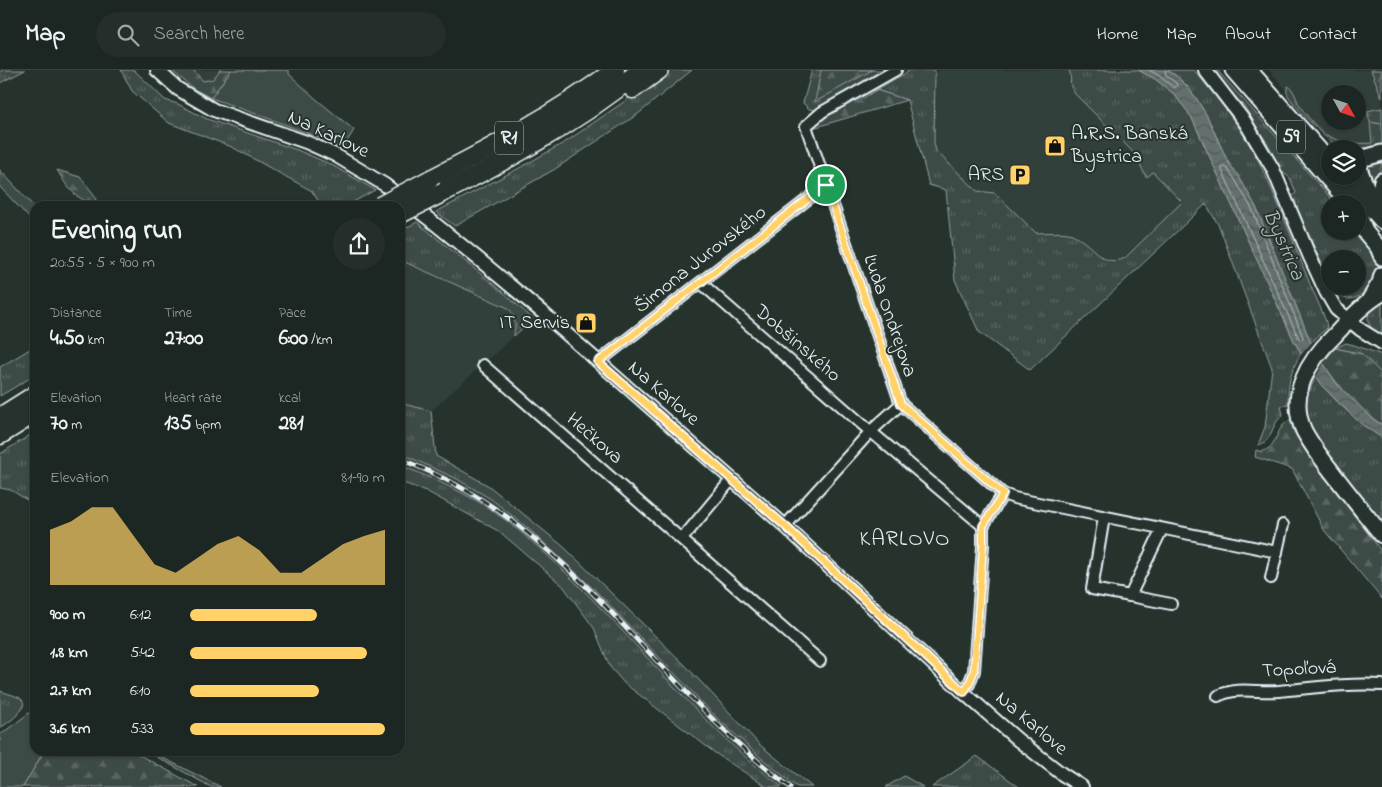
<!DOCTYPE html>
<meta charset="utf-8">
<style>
body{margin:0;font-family:"Indie Flower",sans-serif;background:#252e2a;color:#f1f3f6;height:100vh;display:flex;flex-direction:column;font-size:19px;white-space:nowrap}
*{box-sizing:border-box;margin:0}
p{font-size:16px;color:#a0a5a5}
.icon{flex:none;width:28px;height:28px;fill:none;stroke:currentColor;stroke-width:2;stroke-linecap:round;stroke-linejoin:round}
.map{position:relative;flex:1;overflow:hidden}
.drawer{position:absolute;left:30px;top:131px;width:375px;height:555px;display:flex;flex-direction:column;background:#1c2622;border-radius:15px;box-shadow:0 1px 4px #0004,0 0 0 1px #3a4340}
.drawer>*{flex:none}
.needle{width:32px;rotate:130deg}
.buttons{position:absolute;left:1321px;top:15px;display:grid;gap:10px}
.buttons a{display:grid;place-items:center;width:45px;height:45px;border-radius:50%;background:#1c2622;box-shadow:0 1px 4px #0004,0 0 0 1px #3a4340;font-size:25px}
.pin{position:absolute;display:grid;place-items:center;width:42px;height:42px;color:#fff;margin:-21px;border:2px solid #fff;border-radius:50%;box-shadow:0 1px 5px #0007}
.round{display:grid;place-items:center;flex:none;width:52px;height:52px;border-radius:26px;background:#252e2a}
.head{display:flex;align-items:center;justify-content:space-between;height:85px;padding:0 20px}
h1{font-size:28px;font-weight:800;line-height:38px}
.stats{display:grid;grid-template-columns:repeat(3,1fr);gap:8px;height:85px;padding:5px 20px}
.stats div{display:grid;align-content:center}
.stats b{font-size:21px;font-weight:800}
.stats small{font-size:14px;font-weight:400}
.stats p{font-size:14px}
.chart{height:140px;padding:10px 20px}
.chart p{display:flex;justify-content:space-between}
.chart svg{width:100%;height:90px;margin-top:5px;fill:#ffd166;opacity:.7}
ul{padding:0 20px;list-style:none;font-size:16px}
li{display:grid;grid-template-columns:80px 60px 1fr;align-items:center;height:38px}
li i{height:12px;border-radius:6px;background:#ffd166}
header{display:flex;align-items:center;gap:30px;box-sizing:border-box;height:70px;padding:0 25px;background:#1c2622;border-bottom:1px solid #3a4340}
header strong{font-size:24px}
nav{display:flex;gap:28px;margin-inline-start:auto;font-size:18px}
.search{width:350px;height:45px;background:#252e2a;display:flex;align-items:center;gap:12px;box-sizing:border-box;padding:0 18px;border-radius:28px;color:#a0a5a5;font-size:19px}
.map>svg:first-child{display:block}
.built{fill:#333f3a;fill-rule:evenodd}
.grass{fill:url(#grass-tufts);stroke:#939ea0}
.forest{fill:url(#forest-firs);stroke:#939ea0}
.garden{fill:#3e4b47;stroke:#939ea0}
.water{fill:url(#water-waves);stroke:#98a3a5}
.pier{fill:#26332d}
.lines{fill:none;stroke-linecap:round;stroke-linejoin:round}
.shore{stroke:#b3bdc0;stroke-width:1}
.minor-casing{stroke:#e8f1f8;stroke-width:14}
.tertiary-casing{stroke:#e8f1f8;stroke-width:16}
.primary-casing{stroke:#e8f1f8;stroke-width:19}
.motorway-casing{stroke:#e8f1f8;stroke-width:21}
.minor{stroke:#26332d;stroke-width:10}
.tertiary{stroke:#26332d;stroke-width:12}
.primary{stroke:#26332d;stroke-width:15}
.motorway{stroke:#26332d;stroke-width:18}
.rail-casing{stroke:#e8f1f8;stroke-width:5}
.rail{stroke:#26332d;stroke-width:3;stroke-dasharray:9;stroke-linecap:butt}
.motorway-bridge-casing{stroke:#e8f1f8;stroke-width:21;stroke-linecap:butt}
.motorway-bridge{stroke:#26332d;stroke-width:18}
.route-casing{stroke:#fff;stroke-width:10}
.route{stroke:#ffd166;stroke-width:6}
.labels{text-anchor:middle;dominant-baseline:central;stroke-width:4;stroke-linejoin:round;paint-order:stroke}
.shield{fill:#26332d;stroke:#aeb8bb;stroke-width:1}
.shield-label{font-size:19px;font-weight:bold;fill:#e8f1f8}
.poi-label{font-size:20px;fill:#e8f1f8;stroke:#26332d;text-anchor:end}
.street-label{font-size:20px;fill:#e8f1f8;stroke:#26332d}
.water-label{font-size:21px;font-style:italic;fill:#b3bdc0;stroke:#26332d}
.quarter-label{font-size:22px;letter-spacing:1px;fill:#e8f1f8;stroke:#26332d}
</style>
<header>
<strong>Map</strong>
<div class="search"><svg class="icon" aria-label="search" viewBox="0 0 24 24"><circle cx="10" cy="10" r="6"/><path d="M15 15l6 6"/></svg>Search here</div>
<nav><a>Home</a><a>Map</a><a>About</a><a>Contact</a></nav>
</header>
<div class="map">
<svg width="1382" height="717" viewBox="0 0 1382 717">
<defs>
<pattern id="grass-tufts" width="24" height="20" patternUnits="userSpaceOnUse" patternTransform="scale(1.25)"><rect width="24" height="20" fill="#3e4b47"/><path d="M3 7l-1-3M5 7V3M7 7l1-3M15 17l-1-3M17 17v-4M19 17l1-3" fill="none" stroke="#5a6562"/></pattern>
<pattern id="forest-firs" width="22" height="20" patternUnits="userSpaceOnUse" patternTransform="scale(1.25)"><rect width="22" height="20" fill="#3e4b47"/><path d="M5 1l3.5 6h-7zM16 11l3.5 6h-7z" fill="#5a6562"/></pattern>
<pattern id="water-waves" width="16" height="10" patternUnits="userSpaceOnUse" patternTransform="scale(1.25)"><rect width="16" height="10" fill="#636f6d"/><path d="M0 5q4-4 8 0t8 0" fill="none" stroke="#535a5a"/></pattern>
</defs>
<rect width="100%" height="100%" fill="#26332d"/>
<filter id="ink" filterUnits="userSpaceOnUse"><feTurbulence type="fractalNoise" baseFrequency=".02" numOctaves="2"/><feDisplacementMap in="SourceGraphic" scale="10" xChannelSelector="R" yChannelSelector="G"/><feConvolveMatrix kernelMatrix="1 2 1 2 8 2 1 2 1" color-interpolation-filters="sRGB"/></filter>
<g filter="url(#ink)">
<!-- built -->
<g class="built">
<polygon points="193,0 220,0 213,9 203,11"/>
<polygon points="939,0 1120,0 1206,133 1118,213 1032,172 933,81 907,30"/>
<path d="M 1269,0 L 1371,0 L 1382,28 L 1382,38 L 1367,41 L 1372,73 L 1362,74 L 1343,71 L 1329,67 L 1320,59 ZM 1330,24 L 1358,24 L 1358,51 L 1330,51 Z"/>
<polygon points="400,190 506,237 511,240 515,248 514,266 431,341 400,333"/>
<polygon points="400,383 457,409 491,429 528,458 599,524 718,649 759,686 797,717 782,717 737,679 691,634 557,494 400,395"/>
</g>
<!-- grass -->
<g class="grass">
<polygon points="3,0 25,0 0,13 0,2"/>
<polygon points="121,0 134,0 165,30 178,34 207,49 297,80 330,94 375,120 346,136 317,136 319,132 312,121 232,77 169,53 132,21"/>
<polygon points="670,0 692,0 638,44 555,99 455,156 436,142 523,96 567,71"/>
<polygon points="812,0 885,0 816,40 809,39 803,33"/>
<path d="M 911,0 L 935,0 L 934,73 L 936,81 L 977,121 L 995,123 L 1036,163 C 1045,163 1064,161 1072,164 C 1072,164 1078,167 1078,168 C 1096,178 1103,198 1125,188 L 1182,132 L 1153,102 L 1147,107 L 1145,105 L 1136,85 L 1075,24 C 1067,13 1073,11 1069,0 L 1138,0 L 1155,9 L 1174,24 L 1191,46 L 1295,273 L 1301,283 C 1290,303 1288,312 1288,334 L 1281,336 L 1283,345 C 1281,347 1279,349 1277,351 C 1271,360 1270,373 1258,375 L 1265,357 L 1272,298 L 1219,156 L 1206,134 L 1030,300 L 979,262 L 955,210 L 946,120 L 929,115 L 907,30 L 876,20 Z"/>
<path d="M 1167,0 L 1194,0 C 1217,28 1241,57 1258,90 C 1277,128 1292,169 1308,209 C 1312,221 1327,248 1327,258 L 1323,262 L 1322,262 L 1311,273 L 1256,137 L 1238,105 L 1228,92 L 1207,46 L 1196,28 L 1186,15 L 1175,5 Z"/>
<path d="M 1213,0 L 1217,0 L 1336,134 L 1330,134 L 1330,161 L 1358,161 C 1363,168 1374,179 1377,187 C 1382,212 1349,249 1333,216 L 1358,216 L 1358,189 L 1330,189 L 1330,211 L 1291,127 L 1296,123 L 1290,108 L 1280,100 L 1270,78 L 1246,39 Z"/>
<path d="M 1288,16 C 1295,20 1296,30 1300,36 C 1306,45 1320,62 1330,67 C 1342,73 1359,74 1372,73 L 1370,52 L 1382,54 L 1382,75 C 1366,79 1357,80 1341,74 L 1340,77 C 1336,74 1331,72 1327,68 C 1319,62 1290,32 1287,23 C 1286,20 1287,20 1288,16 Z"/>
<path d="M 1382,89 C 1382,98 1380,99 1378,107 C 1377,111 1377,116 1376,121 L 1361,92 Z"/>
<polygon points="0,100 35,138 35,154 0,117"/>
<path d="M 417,152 L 503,222 L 533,249 L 514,266 C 515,254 517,244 506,237 L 400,190 L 400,161 Z"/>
<path d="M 1382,227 L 1382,266 C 1379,263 1374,261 1372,258 C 1362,247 1373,234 1382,227 Z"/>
<polygon points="1346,273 1354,275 1382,285 1382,310 1381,303 1362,284 1335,278"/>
<polygon points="35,276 35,305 0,326 0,297"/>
<path d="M 1316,306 C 1332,331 1358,351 1382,368 L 1382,451 C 1360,425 1305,371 1306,336 C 1306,325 1312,315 1316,306 Z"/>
<polygon points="400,333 431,341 436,386 489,416 564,477 685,595 760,675 812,717 797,717 759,686 718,649 599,524 528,458 491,429 457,409 400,383"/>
<polygon points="35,362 35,435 11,420 0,418 0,384"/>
<path d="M 400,395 C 427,406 454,418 479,432 C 515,454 548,485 578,515 C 646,582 705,659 782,717 L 767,717 L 715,683 L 624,613 L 610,597 L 594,558 L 563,516 L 500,462 L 426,421 L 400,412 Z"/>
<path d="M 0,621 C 6,623 14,625 20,628 C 33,637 6,654 0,658 Z"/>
<polygon points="146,681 149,681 221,717 211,717"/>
<polygon points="977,686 1019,717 932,717"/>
<polygon points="904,706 923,717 886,717"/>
</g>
<!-- forest -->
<g class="forest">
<polygon points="171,0 193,0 203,11 213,9 220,0 231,0 211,28 194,19"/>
<polygon points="821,0 872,0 815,32"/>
<polygon points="1371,0 1382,0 1382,28"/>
<polygon points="876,20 907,30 813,58 815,54 858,28 862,29"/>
<polygon points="1382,38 1382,54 1370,52 1367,41"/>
<path d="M 57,100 L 80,107 L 93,123 L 98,135 C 75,129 69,120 57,100 Z"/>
<path d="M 1335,278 L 1362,284 L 1381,303 L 1382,355 C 1359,339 1338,317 1323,293 Z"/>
<path d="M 1290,350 L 1294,362 L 1306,382 L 1382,482 L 1382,529 L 1324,460 L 1292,399 L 1255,387 L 1256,380 L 1262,382 C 1265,380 1268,379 1270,377 C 1278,369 1277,357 1290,350 Z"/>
<polygon points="44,681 132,681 198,717 23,717"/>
</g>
<!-- garden -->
<g class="garden">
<path d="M 231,0 L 289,0 L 289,4 L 315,28 L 354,60 L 343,78 C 300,59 256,44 211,28 Z"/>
<polygon points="29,643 35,646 35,681 44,681 23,717 0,717 0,665"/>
</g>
<!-- water -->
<polygon class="water" points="1138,0 1167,0 1175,5 1186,15 1196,28 1207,46 1228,92 1238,105 1256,137 1311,273 1330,304 1337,314 1373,349 1382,355 1382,368 1361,354 1324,318 1295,273 1191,46 1174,24 1155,9"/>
<!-- pier -->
<polygon class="pier" points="1313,271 1325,291 1315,309 1300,286"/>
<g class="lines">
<!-- shore -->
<g class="shore">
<polyline points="1149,0 1158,5 1173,17 1176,17 1177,14 1166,5 1165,0"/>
<polygon points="1223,97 1226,97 1234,108 1252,139 1303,267 1302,270 1299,269 1222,100"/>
</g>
<!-- minor casing -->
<g class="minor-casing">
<g id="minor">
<polyline points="896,0 822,42 806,56 901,334 1003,424 1014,428 1277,482"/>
<polyline points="701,213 863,355 983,456"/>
<polyline points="598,292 826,115"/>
<polyline points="483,295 820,591"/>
<polyline points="1104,447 1092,519 1130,526 1162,459"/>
<polyline points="785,456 871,361 901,334"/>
<polyline points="682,469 732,409"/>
<polyline points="1271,508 1283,455"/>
<polyline points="1130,526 1171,534"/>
<polyline points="963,622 969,614 974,601 983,476 983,456 1003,424"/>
<path d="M 1218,626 C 1238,616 1257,623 1279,621 C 1313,618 1347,613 1382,615"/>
</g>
</g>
<!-- tertiary casing -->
<g class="tertiary-casing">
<g id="tertiary">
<polyline points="157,0 178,19 214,40 306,72 335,85 385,115 434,153 476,187 543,243 785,456 963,622 1018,670 1062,704 1082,717"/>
<polyline points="1205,0 1245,52 1273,99 1309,185 1326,222 1336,239 1361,260 1382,273"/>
</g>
</g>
<!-- primary casing -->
<g class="primary-casing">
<g id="primary">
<polyline points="1233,0 1350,134"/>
<polyline points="1249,0 1330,92"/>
<polyline points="1358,88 1368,87 1382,83"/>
<polyline points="1358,96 1370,127 1375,134"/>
<polyline points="1342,106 1382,151"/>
<polyline points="1382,111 1380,119 1382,131"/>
<polyline points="1358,143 1366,163 1378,177 1382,187"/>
<path d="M 1382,223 C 1363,234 1349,250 1334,266 C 1309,290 1287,325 1304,361 C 1312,376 1322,389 1332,402 C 1348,423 1365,444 1382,465"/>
<polyline points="1370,229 1380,213 1382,205"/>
</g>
</g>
<!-- motorway casing -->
<g class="motorway-casing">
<g id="motorway">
<polyline points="633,19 659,0"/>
<path d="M 429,110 C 494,77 557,43 615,0"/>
<path d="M 444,122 C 473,107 503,92 531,75 C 570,53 607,28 641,0"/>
<polyline points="0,347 35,325"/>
<polyline points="0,365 35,343"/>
</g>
</g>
<!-- minor -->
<use href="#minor" class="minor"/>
<!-- tertiary -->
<use href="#tertiary" class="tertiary"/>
<!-- primary -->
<use href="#primary" class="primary"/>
<!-- motorway -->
<use href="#motorway" class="motorway"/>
<!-- rail casing -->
<g class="rail-casing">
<path id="rail" d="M 400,389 C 441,405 480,426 515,453 C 616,531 688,641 790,717"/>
</g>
<!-- rail -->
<use href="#rail" class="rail"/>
<!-- motorway-bridge casing -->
<g class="motorway-bridge-casing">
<g id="motorway-bridge">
<polyline points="380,136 429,110"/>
<polyline points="400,144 444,122"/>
</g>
</g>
<!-- motorway-bridge -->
<use href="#motorway-bridge" class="motorway-bridge"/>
</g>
</g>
<g class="lines" filter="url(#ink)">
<!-- route casing -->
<g class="route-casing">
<polygon id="route" points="826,115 901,334 1003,424 983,456 983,476 974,601 969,614 964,622 785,456 598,292"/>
</g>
<!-- route -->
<use href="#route" class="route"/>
</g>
<!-- icons -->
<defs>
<g id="shop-square" transform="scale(1.125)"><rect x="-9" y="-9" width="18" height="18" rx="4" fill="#ffd166" stroke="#26332d"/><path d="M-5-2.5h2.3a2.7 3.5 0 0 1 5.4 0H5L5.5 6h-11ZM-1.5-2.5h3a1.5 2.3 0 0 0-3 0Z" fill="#111"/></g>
<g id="parking-square" transform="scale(1.125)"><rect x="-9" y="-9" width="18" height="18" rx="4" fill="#ffd166" stroke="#26332d"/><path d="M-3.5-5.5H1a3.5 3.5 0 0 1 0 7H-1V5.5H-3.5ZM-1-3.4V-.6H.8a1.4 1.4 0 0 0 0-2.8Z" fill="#111"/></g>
</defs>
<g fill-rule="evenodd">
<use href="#shop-square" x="1055" y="76"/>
<use href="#parking-square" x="1020" y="105"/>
<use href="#shop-square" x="586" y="253"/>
</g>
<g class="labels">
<!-- shield labels -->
<g class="shield">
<rect x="1277" y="50.5" width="28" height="33" rx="4"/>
<rect x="495" y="51.5" width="28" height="33" rx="4"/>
</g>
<g class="shield-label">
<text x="1291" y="67">59</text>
<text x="509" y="68">R1</text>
</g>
<!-- poi labels -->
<g class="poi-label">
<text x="1071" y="64" text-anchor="start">A.R.S. Banská<tspan x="1071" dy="23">Bystrica</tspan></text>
<text x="1004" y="105">ARS</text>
<text x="570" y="253">IT Servis</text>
</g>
<!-- street labels -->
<g class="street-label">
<text transform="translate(328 65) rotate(25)">Na Karlove</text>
<text transform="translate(701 190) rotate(-38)">Šimona Jurovského</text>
<text transform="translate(889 246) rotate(71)">Ľuda Ondrejova</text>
<text transform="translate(797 274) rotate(41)">Dobšinského</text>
<text transform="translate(663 324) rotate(41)">Na Karlove</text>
<text transform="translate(594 369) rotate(41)">Hečkova</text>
<text transform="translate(1299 600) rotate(-3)">Topoľová</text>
<text transform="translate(1031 654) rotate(40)">Na Karlove</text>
</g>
<!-- water labels -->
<g class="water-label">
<text transform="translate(1283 175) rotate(66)">Bystrica</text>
</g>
<!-- quarter labels -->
<g class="quarter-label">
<text x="905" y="470">KARLOVO</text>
</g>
</g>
</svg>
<div class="buttons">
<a><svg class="needle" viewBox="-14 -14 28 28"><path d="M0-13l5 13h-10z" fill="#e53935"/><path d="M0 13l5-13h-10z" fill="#a0a5a5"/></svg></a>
<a><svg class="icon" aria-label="layers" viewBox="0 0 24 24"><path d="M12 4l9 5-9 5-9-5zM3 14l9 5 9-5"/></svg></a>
<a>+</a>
<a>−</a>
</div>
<div class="pin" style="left:826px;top:115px;background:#1e9e55"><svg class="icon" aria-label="arrive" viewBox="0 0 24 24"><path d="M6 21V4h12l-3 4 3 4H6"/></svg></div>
<section class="drawer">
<div class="head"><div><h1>Evening run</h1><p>20:55 · 5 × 900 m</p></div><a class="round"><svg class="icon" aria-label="share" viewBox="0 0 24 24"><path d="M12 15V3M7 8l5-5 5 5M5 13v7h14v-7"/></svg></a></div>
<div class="stats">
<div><p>Distance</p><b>4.50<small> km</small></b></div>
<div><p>Time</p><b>27:00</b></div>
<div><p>Pace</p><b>6:00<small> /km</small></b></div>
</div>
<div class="stats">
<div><p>Elevation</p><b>70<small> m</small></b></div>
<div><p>Heart rate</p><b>135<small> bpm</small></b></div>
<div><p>kcal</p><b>281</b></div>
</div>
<div class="chart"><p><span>Elevation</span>81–90 m</p>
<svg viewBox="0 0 160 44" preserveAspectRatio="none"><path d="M0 44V17L10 13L20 6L30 6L40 20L50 34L60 38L70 31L80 24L90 20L100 27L110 38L120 38L130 31L140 24L150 20L160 17V44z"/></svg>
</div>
<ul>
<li><b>900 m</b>6:12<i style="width:65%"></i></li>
<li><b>1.8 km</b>5:42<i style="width:91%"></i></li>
<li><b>2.7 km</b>6:10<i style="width:66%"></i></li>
<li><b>3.6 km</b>5:33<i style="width:100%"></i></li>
</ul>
</section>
</div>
